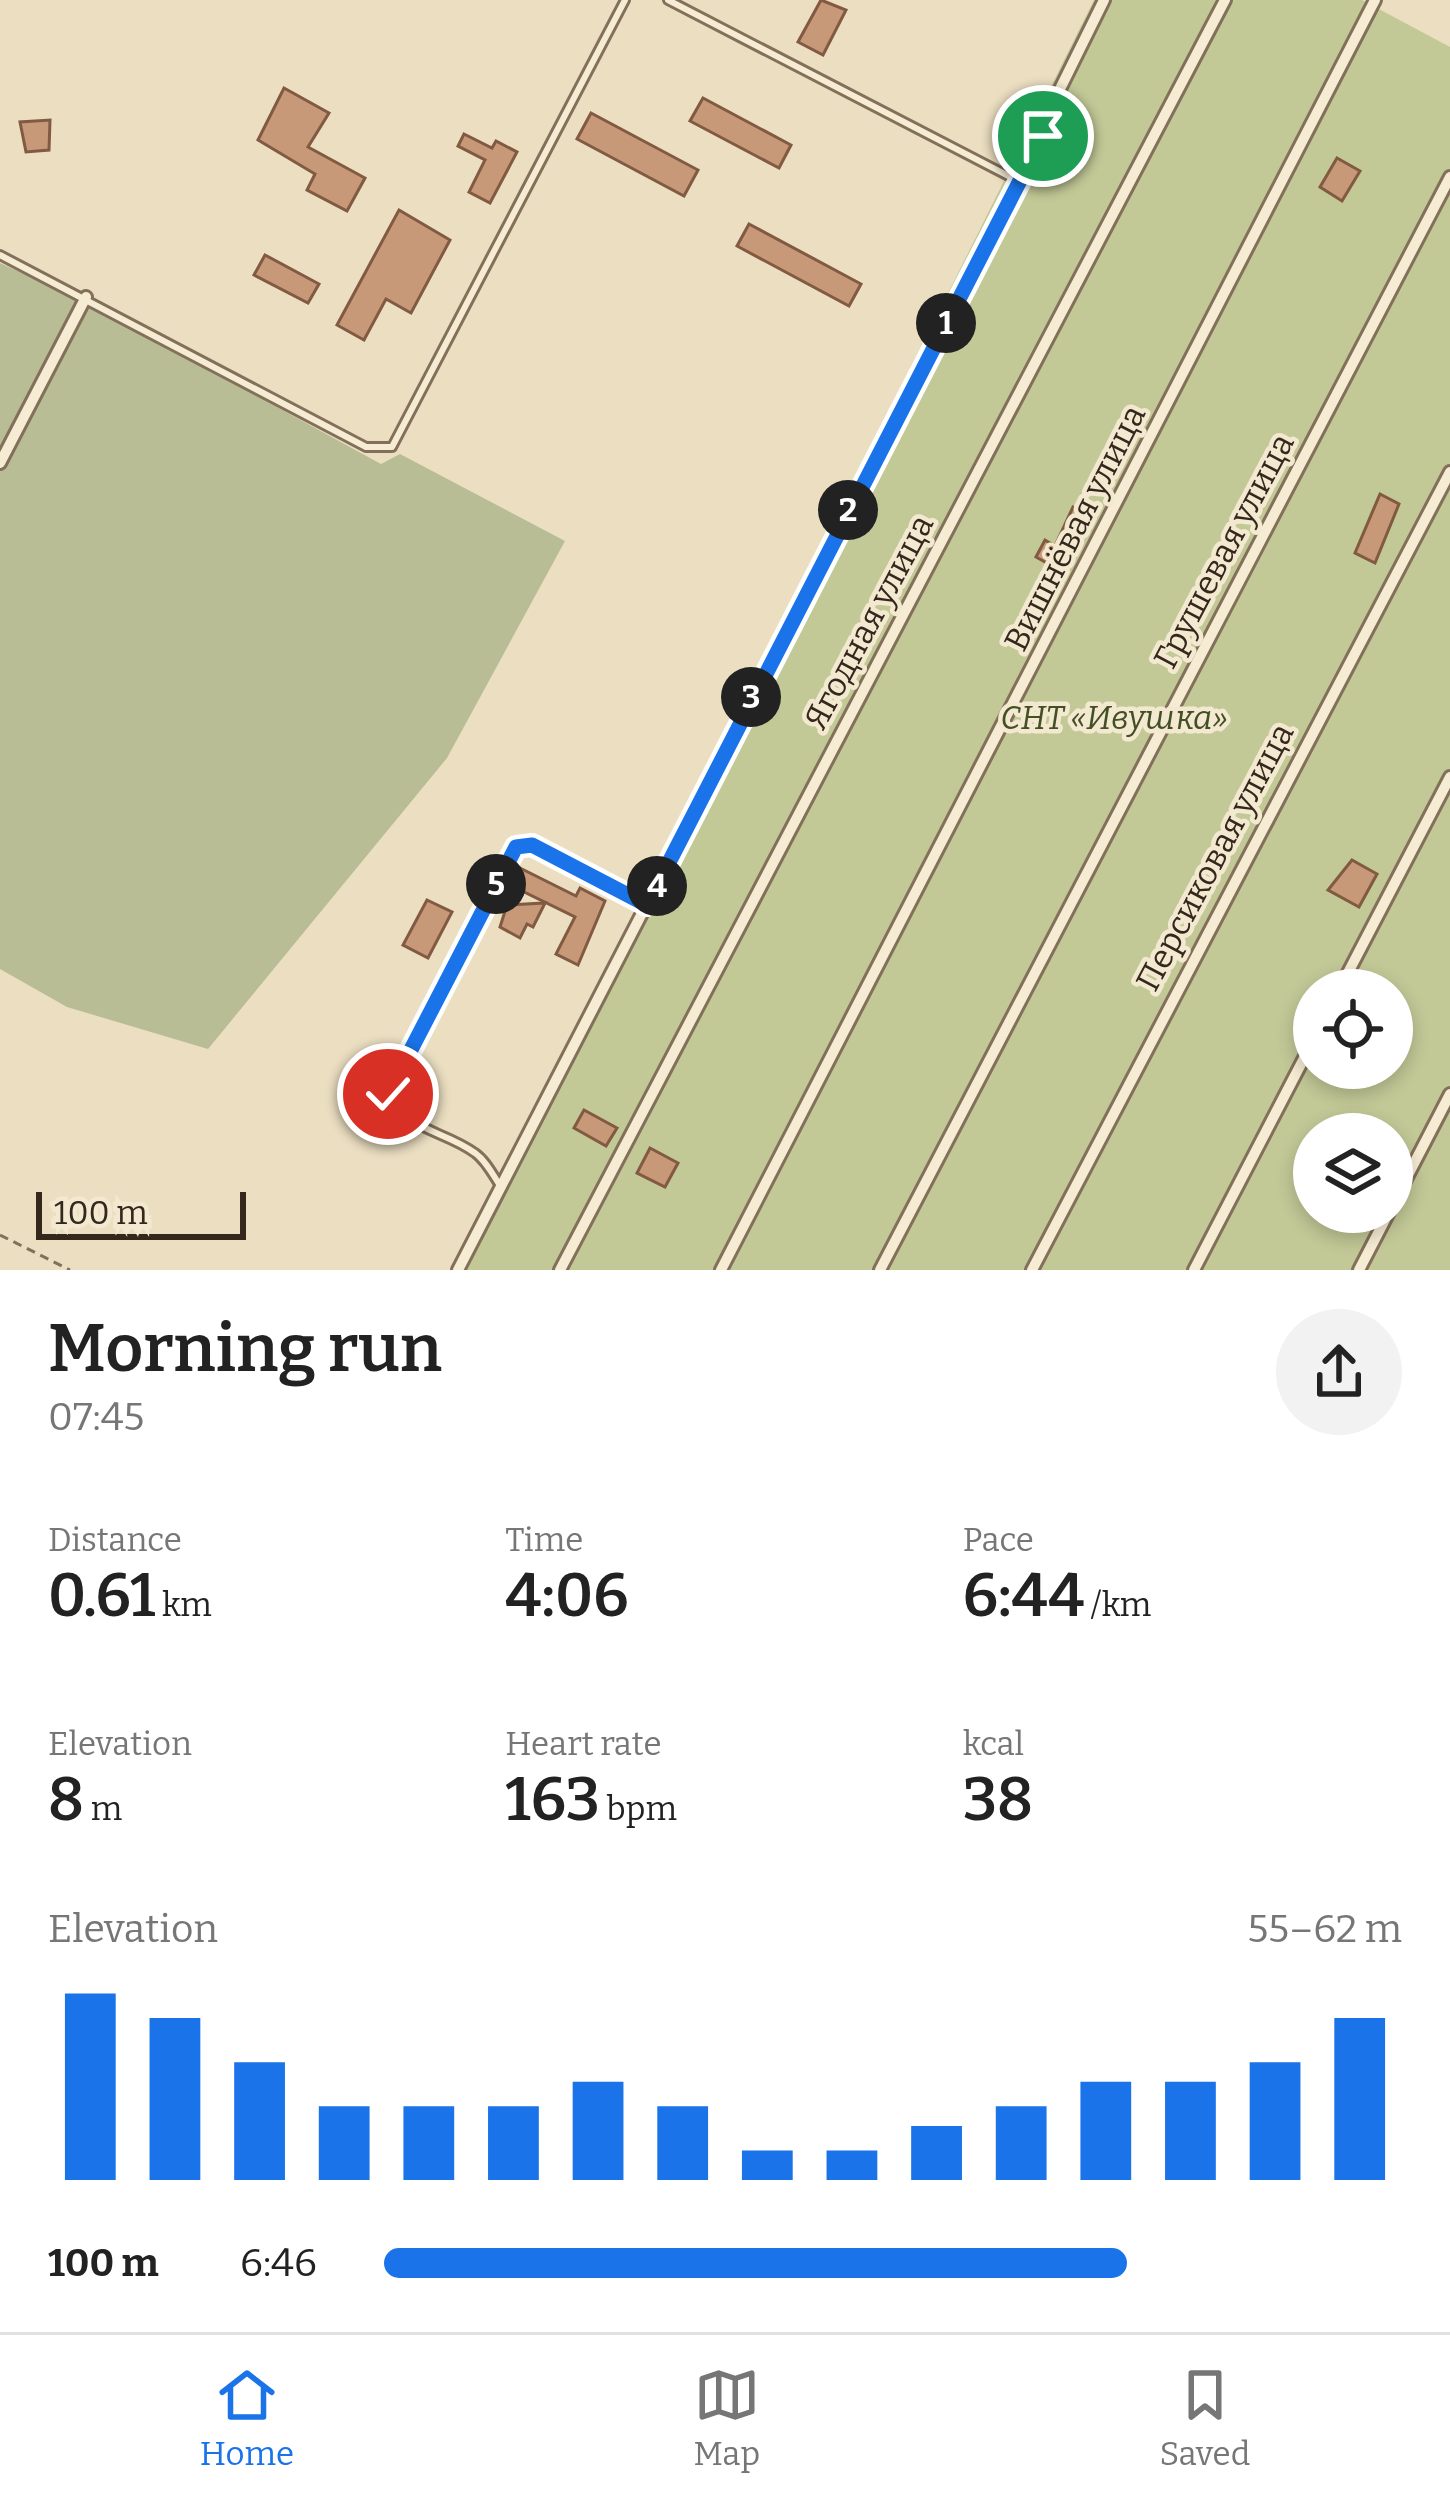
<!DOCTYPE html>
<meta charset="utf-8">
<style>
body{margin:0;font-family:Bitter,serif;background:#f2f2f2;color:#222;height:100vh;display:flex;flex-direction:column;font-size:45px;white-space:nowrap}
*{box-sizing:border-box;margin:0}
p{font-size:39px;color:#767676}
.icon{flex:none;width:66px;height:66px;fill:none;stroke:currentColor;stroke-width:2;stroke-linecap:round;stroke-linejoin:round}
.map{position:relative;height:1270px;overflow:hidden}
.sheet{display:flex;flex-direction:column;background:#fff;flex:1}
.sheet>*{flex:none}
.buttons{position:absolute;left:1293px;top:969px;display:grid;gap:24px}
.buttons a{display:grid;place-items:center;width:120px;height:120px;border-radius:50%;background:#fff;box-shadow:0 6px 18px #0003;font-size:60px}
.scale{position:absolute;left:36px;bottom:30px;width:210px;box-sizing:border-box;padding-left:12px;border:6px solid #34281d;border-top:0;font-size:33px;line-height:42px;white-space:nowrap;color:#34281d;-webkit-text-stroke:9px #f3e9d0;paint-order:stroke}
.pin{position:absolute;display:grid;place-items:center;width:102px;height:102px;color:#fff;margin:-51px;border:6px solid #fff;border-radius:50%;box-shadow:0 3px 12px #0007}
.km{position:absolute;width:60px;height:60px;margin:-30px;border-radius:50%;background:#222;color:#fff;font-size:33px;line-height:60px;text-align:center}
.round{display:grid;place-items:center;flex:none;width:126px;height:126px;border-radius:63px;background:#f2f2f2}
.overview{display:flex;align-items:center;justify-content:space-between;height:204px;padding:0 48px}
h1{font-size:66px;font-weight:600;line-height:90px}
.metrics{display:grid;grid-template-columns:repeat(3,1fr);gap:18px;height:204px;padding:12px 48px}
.metrics div{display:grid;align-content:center}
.metrics b{font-size:60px;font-weight:600}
.metrics small{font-size:33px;font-weight:400}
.metrics p{font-size:33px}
.chart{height:336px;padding:24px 48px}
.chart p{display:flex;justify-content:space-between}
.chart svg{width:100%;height:216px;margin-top:12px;stroke:#1a73e8;stroke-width:6}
ul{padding:0 48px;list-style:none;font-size:39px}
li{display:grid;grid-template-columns:192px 144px 1fr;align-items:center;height:90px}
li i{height:30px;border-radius:15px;background:#1a73e8}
.tabs{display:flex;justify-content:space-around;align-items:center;height:168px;border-top:3px solid #e0e0e0;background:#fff;font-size:33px;color:#767676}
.tabs a{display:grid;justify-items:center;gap:6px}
.tabs .current{color:#1a73e8}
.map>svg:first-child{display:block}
.green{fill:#c2c896;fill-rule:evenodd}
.cemetery{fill:#b8bd95}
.building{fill:#c79979;stroke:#815a41;stroke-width:3}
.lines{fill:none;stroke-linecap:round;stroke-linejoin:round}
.lane-casing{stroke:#83705a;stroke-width:12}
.street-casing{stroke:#83705a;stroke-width:16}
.path{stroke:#83705a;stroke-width:3;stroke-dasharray:9 6;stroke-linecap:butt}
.lane{stroke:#f6ecd4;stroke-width:6}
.street{stroke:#f6ecd4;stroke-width:10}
.route-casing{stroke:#fff;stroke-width:24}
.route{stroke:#1a73e8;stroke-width:15}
.labels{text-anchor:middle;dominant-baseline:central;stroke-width:9;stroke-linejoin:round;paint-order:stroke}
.street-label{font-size:33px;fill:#34281d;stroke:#f3e9d0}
.park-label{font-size:33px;font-style:italic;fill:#444f25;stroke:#f3e9d0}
</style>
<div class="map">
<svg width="1450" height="1270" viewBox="0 0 1450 1270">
<rect width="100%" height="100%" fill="#ebdec1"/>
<!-- green -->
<path class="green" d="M 1094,0 L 1362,0 L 1450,47 L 1450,1270 L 462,1270 ZM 1314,990 L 1392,990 L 1392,1068 L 1314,1068 ZM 1314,1134 L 1392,1134 L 1392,1212 L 1314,1212 Z"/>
<!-- cemetery -->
<polygon class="cemetery" points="0,263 85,302 381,464 400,454 565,541 447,758 208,1049 67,1007 0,969"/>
<!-- building -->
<g class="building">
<polygon points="821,0 846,10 823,55 798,42"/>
<polygon points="284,88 329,113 308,147 365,178 347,211 307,190 315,174 258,140"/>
<polygon points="703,98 791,145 779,168 690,121"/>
<polygon points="591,113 698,170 684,196 577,139"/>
<polygon points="50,120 49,150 26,152 20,122"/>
<polygon points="464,134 492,148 496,141 517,152 490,203 469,192 485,160 458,146"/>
<polygon points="1337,158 1360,171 1342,201 1320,187"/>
<polygon points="399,210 450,240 411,313 386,299 364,340 337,325"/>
<polygon points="749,224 861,284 849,306 737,246"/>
<polygon points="265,255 319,284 308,303 254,275"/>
<polygon points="1380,494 1399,504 1375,563 1355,553"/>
<polygon points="1073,507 1091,515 1059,570 1036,557 1045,540 1055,546"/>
<polygon points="1352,860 1377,874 1359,907 1328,890"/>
<polygon points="520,868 576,896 580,888 605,901 578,965 556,954 575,917 512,886"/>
<polygon points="427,900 452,912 428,958 403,945"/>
<polygon points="545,903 533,927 527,924 520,938 500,927 507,905"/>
<polygon points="584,1110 617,1128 606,1146 574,1128"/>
<polygon points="650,1148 678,1163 665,1187 637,1173"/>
</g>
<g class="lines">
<!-- lane casing -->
<g class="lane-casing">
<g id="lane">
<polyline points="668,0 1020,182"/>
<polyline points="0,255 366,447 392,447 625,0"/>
<path d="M 499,1184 C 492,1173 485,1160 475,1153 C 446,1131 404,1130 389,1094 L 510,857 L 516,847 L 532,845 L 644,904"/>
</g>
</g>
<!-- street casing -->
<g class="street-casing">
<g id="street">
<polyline points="0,463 86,297"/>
<polyline points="1339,990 1450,777"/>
<polyline points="1392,1206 1450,1094"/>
<polyline points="458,1270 1043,136 1060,89 1104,0"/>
<polyline points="560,1270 1225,0"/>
<polyline points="721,1270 1375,0"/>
<polyline points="880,1270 1450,177"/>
<polyline points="1032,1270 1450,472"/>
<polyline points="1194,1270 1314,1039"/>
<polyline points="1359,1270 1389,1212"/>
</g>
</g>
<!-- path -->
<polyline class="path" points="0,1235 70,1270"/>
<!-- lane -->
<use href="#lane" class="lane"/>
<!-- street -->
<use href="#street" class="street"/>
</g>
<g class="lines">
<!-- route casing -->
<g class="route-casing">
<polyline id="route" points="388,1094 516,847 532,845 647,905 1043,136"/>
</g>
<!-- route -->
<use href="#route" class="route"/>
</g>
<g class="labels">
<!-- street labels -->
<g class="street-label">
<text transform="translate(1075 528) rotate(-63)">Вишнёвая улица</text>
<text transform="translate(1224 551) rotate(-62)">Грушевая улица</text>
<text transform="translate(869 622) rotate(-62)">Ягодная улица</text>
<text transform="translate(1215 857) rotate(-62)">Персиковая улица</text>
</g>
<!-- park labels -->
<g class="park-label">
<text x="1114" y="718">СНТ «Ивушка»</text>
</g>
</g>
</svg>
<div class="buttons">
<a><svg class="icon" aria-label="locate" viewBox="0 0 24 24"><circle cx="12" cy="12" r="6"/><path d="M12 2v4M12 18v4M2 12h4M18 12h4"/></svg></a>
<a><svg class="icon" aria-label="layers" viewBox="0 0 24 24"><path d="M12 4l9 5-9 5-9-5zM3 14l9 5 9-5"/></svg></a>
</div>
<div class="scale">100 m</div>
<div class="pin" style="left:1043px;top:136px;background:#1e9e55"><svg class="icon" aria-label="arrive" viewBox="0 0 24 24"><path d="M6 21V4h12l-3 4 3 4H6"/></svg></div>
<div class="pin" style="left:388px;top:1094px;background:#d93025"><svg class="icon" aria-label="check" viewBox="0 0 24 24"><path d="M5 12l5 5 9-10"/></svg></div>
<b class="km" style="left:946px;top:323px">1</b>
<b class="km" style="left:848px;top:510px">2</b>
<b class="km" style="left:751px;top:697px">3</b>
<b class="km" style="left:657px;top:886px">4</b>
<b class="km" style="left:496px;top:884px">5</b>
</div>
<section class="sheet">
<div class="overview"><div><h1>Morning run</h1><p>07:45</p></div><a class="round"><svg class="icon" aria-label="share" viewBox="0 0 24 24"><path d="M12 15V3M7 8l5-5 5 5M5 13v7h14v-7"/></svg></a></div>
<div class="metrics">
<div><p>Distance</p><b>0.61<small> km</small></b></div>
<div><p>Time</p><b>4:06</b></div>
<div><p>Pace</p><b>6:44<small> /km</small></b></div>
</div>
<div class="metrics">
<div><p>Elevation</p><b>8<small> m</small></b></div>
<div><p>Heart rate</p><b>163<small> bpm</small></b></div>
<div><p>kcal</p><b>38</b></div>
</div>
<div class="chart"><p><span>Elevation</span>55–62 m</p>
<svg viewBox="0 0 160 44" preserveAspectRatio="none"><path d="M5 44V6M15 44V11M25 44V20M35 44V29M45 44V29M55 44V29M65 44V24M75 44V29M85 44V38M95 44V38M105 44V33M115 44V29M125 44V24M135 44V24M145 44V20M155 44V11"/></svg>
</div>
<ul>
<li><b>100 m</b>6:46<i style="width:73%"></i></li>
</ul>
</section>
<nav class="tabs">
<a class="current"><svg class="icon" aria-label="home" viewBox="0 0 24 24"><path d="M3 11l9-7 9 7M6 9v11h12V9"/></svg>Home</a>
<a><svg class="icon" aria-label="map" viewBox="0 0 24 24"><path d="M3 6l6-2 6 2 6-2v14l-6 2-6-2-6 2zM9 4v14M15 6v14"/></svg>Map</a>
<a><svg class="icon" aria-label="saved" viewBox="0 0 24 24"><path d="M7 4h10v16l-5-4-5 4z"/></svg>Saved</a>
</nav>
